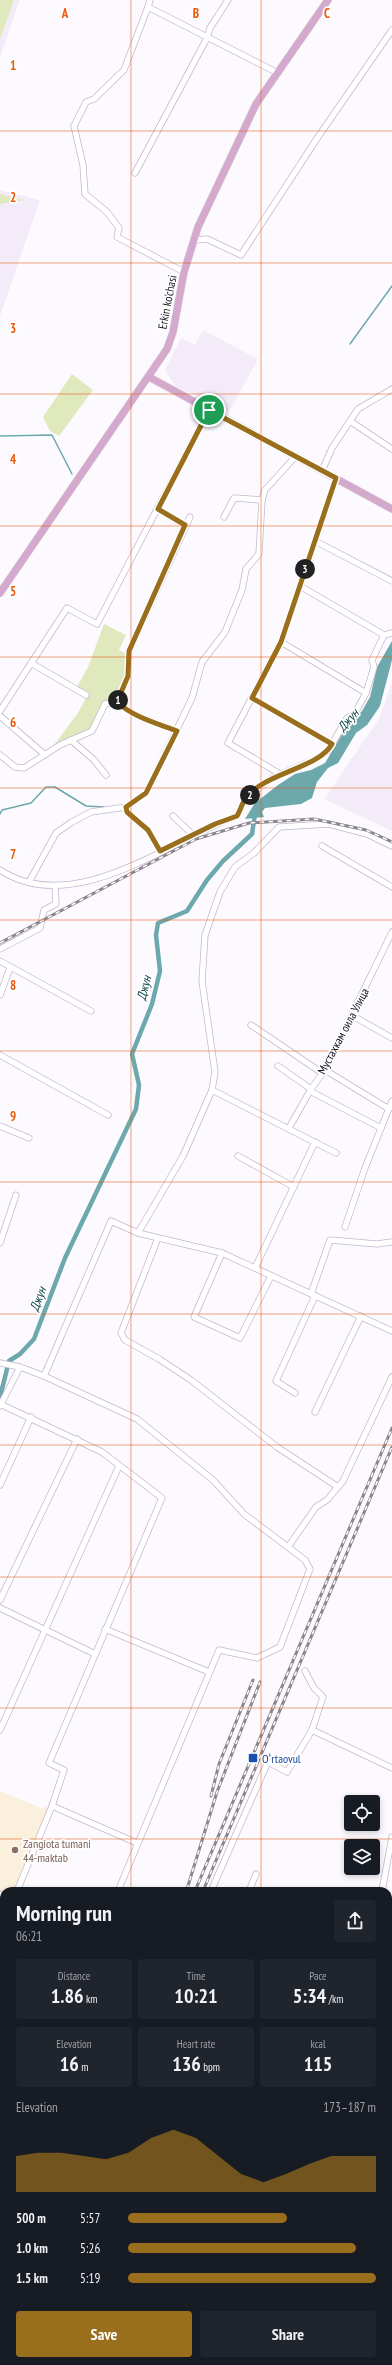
<!DOCTYPE html>
<meta charset="utf-8">
<style>
body{margin:0;font-family:"PT Sans Narrow",sans-serif;background:#20242c;color:#f1f3f6;height:100vh;display:flex;flex-direction:column;font-size:15px;white-space:nowrap}
*{box-sizing:border-box;margin:0}
p{font-size:13px;color:#9ea1a6}
.icon{flex:none;width:22px;height:22px;fill:none;stroke:currentColor;stroke-width:2;stroke-linecap:round;stroke-linejoin:round}
.map{position:relative;flex:1;overflow:hidden}
.sheet{position:absolute;left:0px;top:1887px;width:392px;height:478px;display:flex;flex-direction:column;background:#171b24;border-radius:12px 12px 0 0;box-shadow:0 2px 6px #0003}
.sheet>*{flex:none}
.tools{position:absolute;left:344px;top:1795px;display:grid;gap:8px}
.tools a{display:grid;place-items:center;width:36px;height:36px;border-radius:4px;background:#171b24;box-shadow:0 2px 6px #0003;font-size:20px}
.pin{position:absolute;display:grid;place-items:center;width:34px;height:34px;color:#fff;margin:-17px;border:2px solid #fff;border-radius:50%;box-shadow:0 1px 4px #0007}
.km{position:absolute;width:20px;height:20px;margin:-10px;border-radius:50%;background:#222;color:#fff;font-size:11px;line-height:20px;text-align:center}
.round{display:grid;place-items:center;flex:none;width:42px;height:42px;border-radius:4px;background:#20242c}
.head{display:flex;align-items:center;justify-content:space-between;height:68px;padding:0 16px}
h1{font-size:22px;font-weight:800;line-height:30px}
.metrics{display:grid;grid-template-columns:repeat(3,1fr);gap:6px;height:68px;padding:4px 16px}
.metrics div{display:grid;align-content:center;border-radius:4px;background:#20242c;text-align:center}
.metrics b{font-size:20px;font-weight:800}
.metrics small{font-size:11px;font-weight:400}
.metrics p{font-size:11px}
.chart{height:112px;padding:8px 16px}
.chart p{display:flex;justify-content:space-between}
.chart svg{width:100%;height:72px;margin-top:4px;fill:#996e1c;opacity:.7}
.button{display:flex;gap:8px;margin-top:auto;padding:8px 16px}
.button a{flex:1;height:46px;border-radius:4px;background:#996e1c;color:#fff;font-size:16px;font-weight:800;line-height:46px;text-align:center}
.button a+a{background:#20242c;color:#f1f3f6}
ul{padding:0 16px;list-style:none;font-size:13px}
li{display:grid;grid-template-columns:64px 48px 1fr;align-items:center;height:30px}
li i{height:10px;border-radius:5px;background:#996e1c}
.map>svg:first-child{display:block}
.built{fill:#f3ecf8}
.education{fill:#faf0db}
.green{fill:#e0e8be}
.water{fill:#6ca8ac}
.lines{fill:none;stroke-linecap:round;stroke-linejoin:round}
.stream{stroke:#6ca8ac;stroke-width:1.5}
.canal{stroke:#6ca8ac;stroke-width:4.5}
.minor-casing{stroke:#c5b7ce;stroke-width:7}
.major-casing{stroke:#d6d5d6;stroke-width:8}
.minor{stroke:#fff;stroke-width:5.5}
.major{stroke:#d5a9cd;stroke-width:7}
.rail-casing{stroke:#8a868d;stroke-width:3}
.rail{stroke:#fff;stroke-width:1.5;stroke-dasharray:4.5;stroke-linecap:butt}
.route-casing{stroke:#fff;stroke-width:8}
.route{stroke:#996e1c;stroke-width:5}
.grid{fill:none;stroke:#e8590c;stroke-width:1;stroke-opacity:0.55}
.transit-dot{fill:#1a4fb4;stroke:#fff;stroke-width:1.5}
.education-dot{fill:#8d6e63;stroke:#fff;stroke-width:1.5}
.labels{text-anchor:middle;dominant-baseline:central;stroke-width:3.5;stroke-linejoin:round;paint-order:stroke}
.street-label{font-size:12px;fill:#19151d;stroke:#fff}
.transit-label{font-size:12px;fill:#164399;stroke:#fff;text-anchor:start}
.education-label{font-size:12px;fill:#785e54;stroke:#fff;text-anchor:start}
.water-label{font-size:13px;font-style:italic;fill:#0e4649;stroke:#fff}
.grid-label{font-size:13px;text-anchor:middle;font-weight:bold;fill:#e8590c;stroke:#fff;stroke-width:3.5;stroke-linejoin:round;paint-order:stroke}
</style>
<div class="map">
<svg width="392" height="2365" viewBox="0 0 392 2365">
<rect width="100%" height="100%" fill="#fdfaff"/>
<!-- built -->
<g class="built">
<polygon points="0,0 20,0 0,57"/>
<polygon points="0,190 40,200 0,316"/>
<polygon points="203,330 258,359 229,412 175,386 165,370 181,338 195,345"/>
<polygon points="392,682 392,831 324,799 379,719"/>
</g>
<!-- education -->
<g class="education">
<polygon points="0,1791 44,1809 45,1807 48,1808 13,1891 4,1893 0,1891"/>
<polygon points="254,2361 316,2361 326,2365 252,2365"/>
</g>
<!-- green -->
<g class="green">
<polygon points="0,0 14,0 0,39"/>
<polygon points="0,194 24,200 0,204"/>
<polygon points="72,374 93,390 59,436 50,431 43,417"/>
<polygon points="104,624 126,635 119,650 126,654 127,677 116,698 102,703 91,729 52,748 78,713 88,694 77,687 88,667"/>
<polygon points="277,2361 304,2361 312,2365 275,2365"/>
</g>
<!-- water -->
<polygon class="water" points="392,641 392,660 380,706 367,725 356,733 338,763 328,768 317,782 312,798 301,804 265,808 262,812 264,817 245,819 255,803 278,785 295,774 311,770 325,763 347,726 362,711 370,697 377,667"/>
<g class="lines">
<!-- stream -->
<g class="stream">
<polyline points="350,344 392,286"/>
<polyline points="0,436 52,435 72,474"/>
<polyline points="0,814 2,810 31,803 46,787 55,787 86,806 104,807"/>
</g>
<!-- canal -->
<polyline class="canal" points="0,1397 9,1361 20,1354 34,1339 65,1258 136,1109 139,1085 132,1054 152,1004 160,971 156,935 158,923 187,911 207,880 223,861 252,834 255,814"/>
<!-- minor casing -->
<g class="minor-casing">
<g id="minor">
<polyline points="150,0 148,7 276,72"/>
<polyline points="148,7 124,70 94,99 86,102 74,126 83,165 85,194 107,212 119,228 117,237 184,272"/>
<polyline points="135,173 207,38 210,28 228,0"/>
<polyline points="195,240 207,239 241,255 318,137 392,30"/>
<polyline points="350,421 392,449"/>
<polyline points="322,471 332,448 358,409 392,389"/>
<polyline points="158,509 185,525"/>
<polyline points="224,517 234,498 262,500"/>
<polyline points="315,541 392,581"/>
<polyline points="300,586 384,635 392,633"/>
<polyline points="281,642 366,693"/>
<polyline points="31,663 86,695"/>
<polyline points="252,698 332,744"/>
<path d="M 117,701 C 133,717 156,723 177,731"/>
<polyline points="0,711 67,608 97,624 209,410"/>
<polyline points="0,716 45,755"/>
<polyline points="71,740 94,760 106,775"/>
<polyline points="0,755 15,767 24,768 60,745 92,731 105,704 117,701 128,676 129,651 190,517"/>
<polyline points="280,774 228,743 281,642 336,479"/>
<polyline points="126,807 127,812 148,830 160,851"/>
<polyline points="173,816 193,835"/>
<polyline points="322,846 392,887"/>
<path d="M 0,870 C 74,918 169,841 237,816 L 246,798 L 272,778 L 316,759 L 328,751 L 347,718 L 354,715 L 366,693 L 374,667 L 372,660 L 384,635"/>
<polyline points="29,882 56,833 72,822 91,812 126,807 146,793 192,698 202,662 225,632 242,590 246,569 259,554 262,500 265,490 296,456"/>
<polyline points="0,949 40,928 44,910 56,904 55,886"/>
<polyline points="0,961 91,1011"/>
<polyline points="0,995 10,968"/>
<polyline points="353,1016 392,1038"/>
<polyline points="251,1025 322,1073"/>
<polyline points="0,1055 108,1115"/>
<polyline points="278,1066 311,1089"/>
<polyline points="325,1070 389,1109"/>
<polyline points="212,1090 336,1153"/>
<polyline points="310,1091 381,1128"/>
<polyline points="0,1126 29,1138"/>
<polyline points="289,1128 311,1089 325,1070 392,932"/>
<polyline points="238,1156 294,1187"/>
<polyline points="345,1227 365,1168 392,1101"/>
<polyline points="138,1233 183,1156 212,1090 215,1072 202,981 205,935 220,892 235,867 254,853 279,827 329,824 367,834 392,846"/>
<polyline points="158,1238 121,1333 125,1340 159,1359 191,1380 277,1447 338,1487"/>
<polyline points="0,1243 16,1195"/>
<polyline points="222,1253 194,1317 240,1338 271,1276"/>
<polyline points="255,1268 315,1142"/>
<polyline points="311,1294 330,1240 377,1244 392,1242"/>
<polyline points="0,1363 20,1367 44,1376 137,1419 213,1480 244,1514 305,1560 310,1569 280,1647 257,1658 219,1650 118,1891"/>
<polyline points="44,1376 111,1221 138,1233 222,1253 392,1331"/>
<polyline points="295,1393 276,1381 315,1296"/>
<polyline points="2,1405 102,1452 162,1498 49,1763 64,1770 52,1806 17,1891"/>
<polyline points="0,1406 20,1367"/>
<polyline points="315,1412 361,1316"/>
<polyline points="0,1485 31,1417"/>
<polyline points="288,1547 316,1507 327,1500 343,1481 392,1377"/>
<polyline points="0,1600 77,1439"/>
<polyline points="0,1608 95,1654"/>
<polyline points="105,1629 209,1672"/>
<polyline points="0,1730 119,1466"/>
<polyline points="312,1730 392,1768"/>
<polyline points="52,1806 137,1843"/>
<polyline points="211,1891 267,1764 270,1763 287,1772 312,1730 323,1697 314,1688 305,1671"/>
<polyline points="249,1891 256,1874"/>
<polyline points="382,1891 392,1837"/>
<polyline points="0,1894 4,1896"/>
<polyline points="0,1928 4,1919"/>
<polyline points="388,1955 392,1955"/>
<polyline points="0,1973 4,1974"/>
<polyline points="388,2020 392,2022"/>
<polyline points="388,2101 392,2105"/>
<polyline points="0,2142 4,2138"/>
<polyline points="388,2221 392,2222"/>
<polyline points="389,2305 392,2288"/>
</g>
</g>
<!-- major casing -->
<g class="major-casing">
<g id="major">
<polyline points="149,377 392,509"/>
<polyline points="0,593 167,349 173,332 184,272 198,227 256,104 328,0"/>
</g>
</g>
<!-- minor -->
<use href="#minor" class="minor"/>
<!-- major -->
<use href="#major" class="major"/>
<!-- rail casing -->
<g class="rail-casing">
<g id="rail">
<polyline points="0,943 196,839 249,823 314,819 366,830 392,842"/>
<polyline points="211,1796 219,1764 253,1680"/>
<polyline points="187,1889 217,1792 260,1682"/>
<polyline points="195,1891 392,1428"/>
<polyline points="203,1891 392,1447"/>
<polyline points="0,2169 4,2165"/>
<polyline points="0,2331 4,2322"/>
<polyline points="0,2352 4,2342"/>
</g>
</g>
<!-- rail -->
<use href="#rail" class="rail"/>
</g>
<g class="lines">
<!-- route casing -->
<g class="route-casing">
<path id="route" d="M 209,410 L 336,478 L 281,642 L 252,698 L 332,744 C 318,769 265,772 245,799 C 242,804 240,811 237,816 L 215,824 L 160,851 L 148,830 L 127,812 L 126,807 L 146,793 L 177,731 C 156,723 133,717 117,702 L 128,676 L 129,651 L 185,525 L 158,509 Z"/>
</g>
<!-- route -->
<use href="#route" class="route"/>
</g>
<!-- grid -->
<path class="grid" d="M 131,0 L 131,1891M 261,0 L 261,1891M 0,131 L 392,131M 0,263 L 392,263M 0,394 L 392,394M 0,526 L 392,526M 0,657 L 392,657M 0,788 L 392,788M 0,920 L 392,920M 0,1051 L 392,1051M 0,1182 L 392,1182M 0,1314 L 392,1314M 0,1445 L 392,1445M 0,1577 L 392,1577M 0,1708 L 392,1708M 0,1839 L 392,1839M 0,1971 L 4,1971M 388,1971 L 392,1971M 0,2102 L 4,2102M 388,2102 L 392,2102M 0,2234 L 4,2234M 388,2234 L 392,2234M 131,2361 L 131,2365M 261,2361 L 261,2365"/>
<!-- markers -->
<rect class="transit-dot" x="248" y="1753" width="10" height="10" rx="2"/>
<circle class="education-dot" cx="15" cy="1850" r="4"/>
<g class="labels">
<!-- street labels -->
<g class="street-label">
<text transform="translate(167 302) rotate(-79)">Erkin ko'chasi</text>
<text transform="translate(343 1031) rotate(-62)">Мустахкам оила Улица</text>
</g>
<!-- transit labels -->
<g class="transit-label">
<text x="262" y="1758">Oʻrtaovul</text>
</g>
<!-- education labels -->
<g class="education-label">
<text x="23" y="1843">Zangiota tumani<tspan x="23" dy="14">44-maktab</tspan></text>
</g>
<!-- water labels -->
<g class="water-label">
<text transform="translate(348 720) rotate(-48)">Джун</text>
<text transform="translate(144 988) rotate(-75)">Джун</text>
<text transform="translate(38 1299) rotate(-69)">Джун</text>
</g>
</g>
<g class="grid-label">
<text x="65" y="18">A</text>
<text x="196" y="18">B</text>
<text x="327" y="18">C</text>
<text x="13" y="70">1</text>
<text x="13" y="202">2</text>
<text x="13" y="333">3</text>
<text x="13" y="464">4</text>
<text x="13" y="596">5</text>
<text x="13" y="727">6</text>
<text x="13" y="859">7</text>
<text x="13" y="990">8</text>
<text x="13" y="1121">9</text>
</g>
</svg>
<div class="tools">
<a><svg class="icon" aria-label="locate" viewBox="0 0 24 24"><circle cx="12" cy="12" r="6"/><path d="M12 2v4M12 18v4M2 12h4M18 12h4"/></svg></a>
<a><svg class="icon" aria-label="layers" viewBox="0 0 24 24"><path d="M12 4l9 5-9 5-9-5zM3 14l9 5 9-5"/></svg></a>
</div>
<div class="pin" style="left:209px;top:410px;background:#1e9e55"><svg class="icon" aria-label="arrive" viewBox="0 0 24 24"><path d="M6 21V4h12l-3 4 3 4H6"/></svg></div>
<b class="km" style="left:118px;top:700px">1</b>
<b class="km" style="left:250px;top:795px">2</b>
<b class="km" style="left:305px;top:569px">3</b>
<section class="sheet">
<div class="head"><div><h1>Morning run</h1><p>06:21</p></div><a class="round"><svg class="icon" aria-label="share" viewBox="0 0 24 24"><path d="M12 15V3M7 8l5-5 5 5M5 13v7h14v-7"/></svg></a></div>
<div class="metrics">
<div><p>Distance</p><b>1.86<small> km</small></b></div>
<div><p>Time</p><b>10:21</b></div>
<div><p>Pace</p><b>5:34<small> /km</small></b></div>
</div>
<div class="metrics">
<div><p>Elevation</p><b>16<small> m</small></b></div>
<div><p>Heart rate</p><b>136<small> bpm</small></b></div>
<div><p>kcal</p><b>115</b></div>
</div>
<div class="chart"><p><span>Elevation</span>173–187 m</p>
<svg viewBox="0 0 160 44" preserveAspectRatio="none"><path d="M0 44V22L10 20L20 20L30 22L40 24L50 20L60 11L70 6L80 11L90 22L100 33L110 38L120 33L130 27L140 22L150 22L160 22V44z"/></svg>
</div>
<ul>
<li><b>500 m</b>5:57<i style="width:64%"></i></li>
<li><b>1.0 km</b>5:26<i style="width:92%"></i></li>
<li><b>1.5 km</b>5:19<i style="width:100%"></i></li>
</ul>
<div class="button"><a>Save</a><a>Share</a></div>
</section>
</div>
